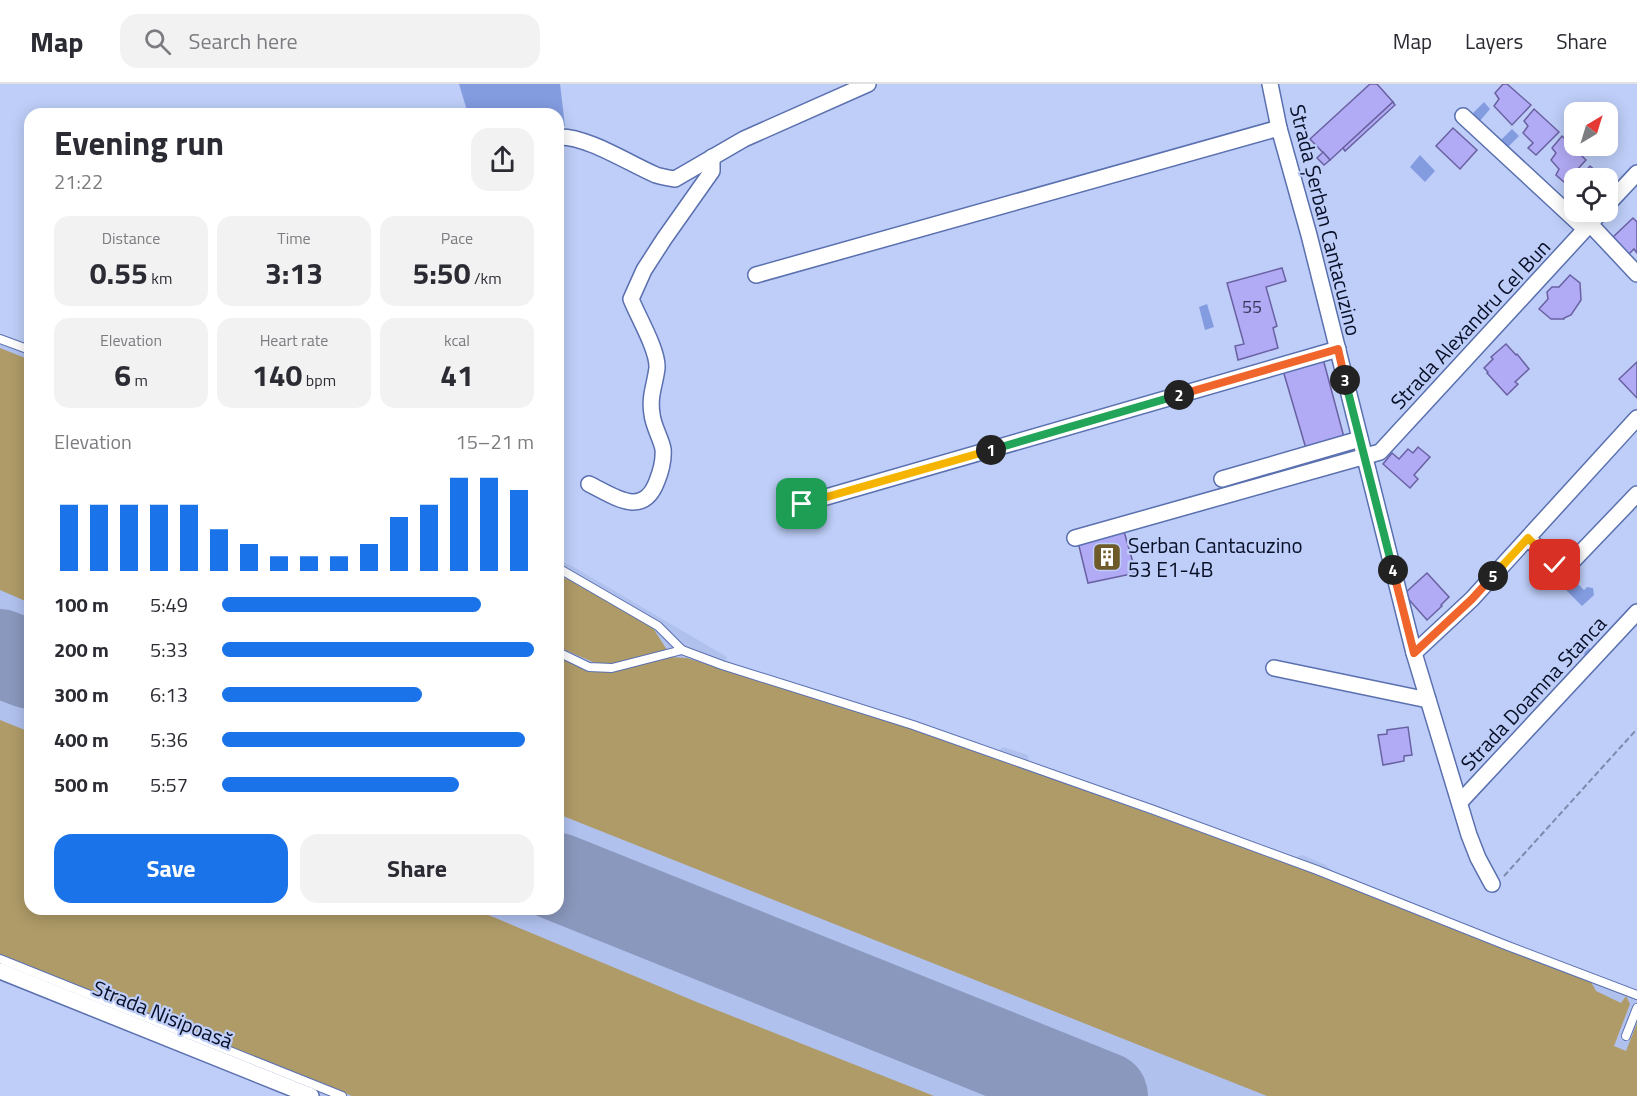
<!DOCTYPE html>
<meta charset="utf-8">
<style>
body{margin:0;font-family:"Titillium Web",sans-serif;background:#f2f2f3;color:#2b2b33;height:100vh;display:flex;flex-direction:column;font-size:22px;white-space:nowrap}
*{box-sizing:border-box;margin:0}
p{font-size:20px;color:#7c7c81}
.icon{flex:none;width:33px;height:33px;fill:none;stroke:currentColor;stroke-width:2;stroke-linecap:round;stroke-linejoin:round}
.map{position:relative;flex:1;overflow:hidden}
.details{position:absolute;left:24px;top:24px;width:540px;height:807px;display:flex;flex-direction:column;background:#fff;border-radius:18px;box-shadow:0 3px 15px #0003}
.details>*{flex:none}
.needle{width:39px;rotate:38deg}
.fabs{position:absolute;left:1564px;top:18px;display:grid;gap:12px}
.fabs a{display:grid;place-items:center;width:54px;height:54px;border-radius:12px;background:#fff;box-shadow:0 3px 15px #0003;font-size:30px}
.pin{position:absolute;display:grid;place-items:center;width:51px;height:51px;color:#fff;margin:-26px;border-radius:12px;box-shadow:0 3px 9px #0006}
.km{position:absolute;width:30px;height:30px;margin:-15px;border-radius:50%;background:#222;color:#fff;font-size:16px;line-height:30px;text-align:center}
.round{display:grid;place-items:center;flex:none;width:63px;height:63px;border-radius:18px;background:#f2f2f3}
.summary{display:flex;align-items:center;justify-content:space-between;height:102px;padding:0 30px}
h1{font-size:33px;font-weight:700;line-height:45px}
.stats{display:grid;grid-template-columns:repeat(3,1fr);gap:9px;height:102px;padding:6px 30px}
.stats div{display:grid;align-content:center;border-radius:15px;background:#f2f2f3;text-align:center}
.stats b{font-size:30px;font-weight:700}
.stats small{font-size:16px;font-weight:400}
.stats p{font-size:16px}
.chart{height:168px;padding:12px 30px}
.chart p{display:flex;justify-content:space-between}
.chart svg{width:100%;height:108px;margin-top:6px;stroke:#1a73e8;stroke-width:6}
.button{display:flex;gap:12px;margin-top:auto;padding:12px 30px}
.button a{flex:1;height:69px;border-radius:18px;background:#1a73e8;color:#fff;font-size:24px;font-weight:700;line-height:69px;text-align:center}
.button a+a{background:#f2f2f3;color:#2b2b33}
ul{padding:0 30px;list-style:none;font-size:20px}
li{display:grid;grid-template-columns:96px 72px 1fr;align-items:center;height:45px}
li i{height:15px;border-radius:8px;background:#1a73e8}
header{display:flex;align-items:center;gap:36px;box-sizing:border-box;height:84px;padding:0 30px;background:#fff;border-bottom:2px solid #e1e1e2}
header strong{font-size:28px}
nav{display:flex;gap:33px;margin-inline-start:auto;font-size:21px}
.search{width:420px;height:54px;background:#f2f2f3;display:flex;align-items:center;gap:15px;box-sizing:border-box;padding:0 21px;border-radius:18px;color:#7c7c81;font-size:22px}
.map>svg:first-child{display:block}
.built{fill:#b0c1ee}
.green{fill:#af9b68}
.water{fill:#839ce0}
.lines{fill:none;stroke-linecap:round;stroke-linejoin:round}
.runway{stroke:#8a98bd;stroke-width:88}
.building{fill:#b1aaf4;stroke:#6a61a3;stroke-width:1.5}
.service-casing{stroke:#5a70af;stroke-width:10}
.minor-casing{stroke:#5a70af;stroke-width:18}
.path{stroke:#7d89ad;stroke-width:2;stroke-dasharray:6 3;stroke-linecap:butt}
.service{stroke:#fff;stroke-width:8}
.minor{stroke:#fff;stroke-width:15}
.split-1-casing{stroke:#fff;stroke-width:12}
.split-2-casing{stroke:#fff;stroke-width:12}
.split-3-casing{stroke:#fff;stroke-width:12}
.split-4-casing{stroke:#fff;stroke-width:12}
.split-5-casing{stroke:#fff;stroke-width:12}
.split-6-casing{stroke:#fff;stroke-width:12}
.split-1{stroke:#f5b400;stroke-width:8}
.split-2{stroke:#22a559;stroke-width:8}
.split-3{stroke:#f0652b;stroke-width:8}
.split-4{stroke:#22a559;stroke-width:8}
.split-5{stroke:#f0652b;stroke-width:8}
.split-6{stroke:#f5b400;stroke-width:8}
.labels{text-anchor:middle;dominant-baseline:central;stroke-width:4.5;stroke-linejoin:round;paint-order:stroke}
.number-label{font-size:18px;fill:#32365a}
.street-label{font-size:21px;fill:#080f27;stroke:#becef8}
.poi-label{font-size:21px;fill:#080f27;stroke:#becef8;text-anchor:start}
</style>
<header>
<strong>Map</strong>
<div class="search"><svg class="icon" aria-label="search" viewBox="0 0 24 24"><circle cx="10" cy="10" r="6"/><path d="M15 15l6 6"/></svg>Search here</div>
<nav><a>Map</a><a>Layers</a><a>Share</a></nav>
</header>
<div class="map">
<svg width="1637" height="1012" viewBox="0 0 1637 1012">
<rect width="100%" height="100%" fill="#becef8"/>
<!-- built -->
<polygon class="built" points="0,251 30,262 30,825 558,825 558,476 572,482 727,573 726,577 842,613 997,668 1003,663 1028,671 1029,679 1158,722 1294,774 1302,771 1326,781 1333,788 1637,908 1637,1012 320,1012 0,884"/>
<!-- green -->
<g class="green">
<polygon points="0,264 30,276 30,519 0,506"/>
<polygon points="558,491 580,501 653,544 667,566 610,581 595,579 558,563"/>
<polygon points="558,572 588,585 634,581 670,573 687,574 930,650 1360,806 1591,898 1596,907 1621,919 1626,912 1630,920 1614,962 1626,967 1637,939 1637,1012 1267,1012 558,730"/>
<polygon points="0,636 30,648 30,825 474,825 699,919 934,1012 352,1012 0,870"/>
</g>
<!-- water -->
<g class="water">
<polygon points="459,0 560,0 565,42 558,43 558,30 468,30"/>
<polygon points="1484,18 1490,25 1479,38 1471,31"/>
<polygon points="1512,45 1519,52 1507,64 1500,57"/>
<polygon points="1420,71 1435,87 1425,98 1410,83"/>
<polygon points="1207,220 1214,243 1205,246 1199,223"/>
<polygon points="1574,496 1584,506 1587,503 1593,504 1594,511 1582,522 1565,505"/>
<polygon points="1580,553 1591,566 1584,571 1574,559"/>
</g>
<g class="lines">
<!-- runway -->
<g class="runway">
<polyline points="0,569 30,581"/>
<polyline points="558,793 1104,1012"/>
</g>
</g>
<!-- building -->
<g class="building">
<polygon points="1370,0 1377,0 1393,18 1330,76 1310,55"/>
<polygon points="1503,0 1507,0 1531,21 1512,41 1494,22 1499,15 1495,9"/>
<polygon points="1393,18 1395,21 1345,67 1343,64"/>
<polygon points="1534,25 1559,48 1536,71 1528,64 1533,59 1523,49 1528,42 1524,37"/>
<polygon points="1453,44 1477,66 1460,85 1436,62"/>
<polygon points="1562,52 1586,76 1565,99 1556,91 1559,85 1551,76 1556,69 1552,64"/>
<polygon points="1323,68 1330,76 1324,81 1317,74"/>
<polygon points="1590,82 1604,94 1580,94"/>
<polygon points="1633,134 1637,138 1637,169 1634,165 1629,170 1613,153"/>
<polygon points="1282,184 1286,197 1266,203 1277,242 1273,244 1278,264 1238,276 1235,262 1244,260 1227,199"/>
<polygon points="1570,191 1580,199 1581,216 1571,231 1564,234 1564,235 1551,235 1539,225 1548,215 1547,208 1552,203 1559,203"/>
<polygon points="1506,260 1516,271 1517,270 1529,285 1515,298 1518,300 1507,311 1487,289 1488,288 1484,284 1493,275 1491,273"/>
<polygon points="1322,271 1345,357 1307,368 1282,283"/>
<polygon points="1637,278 1637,314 1619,295"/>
<polygon points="1418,363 1430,373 1414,391 1418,395 1410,404 1383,380 1392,369 1399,375 1408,365 1413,369"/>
<polygon points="1123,444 1136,489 1088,499 1078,458"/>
<polygon points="1427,489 1449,513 1441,521 1442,522 1427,536 1404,510"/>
<polygon points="1408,643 1412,671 1404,672 1404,677 1383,681 1378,651 1387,650 1387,646"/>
</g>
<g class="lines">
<!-- service casing -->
<g class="service-casing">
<g id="service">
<polyline points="0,255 30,266"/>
<polyline points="558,484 658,542 682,566 722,581 913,641 1151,725 1317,786 1508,862 1637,911"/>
<polyline points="558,568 589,583 612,584 682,566"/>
<polyline points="0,875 342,1012"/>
<polyline points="1626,952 1637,924"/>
</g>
</g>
<!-- minor casing -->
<g class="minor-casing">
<g id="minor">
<polyline points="1270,0 1279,44 1309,151 1414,569 1469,751 1478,774 1492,800"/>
<polyline points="1463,32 1585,145"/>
<path d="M 558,53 C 585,51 630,80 656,91 C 662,93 669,94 675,95 L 744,55 L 868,0"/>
<polyline points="1608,120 1637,89"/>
<polyline points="1590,140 1637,190"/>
<polyline points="756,191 1279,44"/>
<polyline points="1222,395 1360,355"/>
<path d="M 589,400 C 614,412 643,435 657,397 C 661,387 664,376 663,365 C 661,354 653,342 652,330 C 649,312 655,301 657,284 C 658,266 638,233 631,215 L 644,186 L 664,155 L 712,87 L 712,73"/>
<polyline points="802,420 1338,265"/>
<polyline points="1075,454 1380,368 1601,128"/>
<polyline points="1528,454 1555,481 1561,483 1569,481 1637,410"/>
<polyline points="1414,569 1472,515 1637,334"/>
<polyline points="1274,584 1428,616"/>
<polyline points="1460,718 1637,528"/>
<polyline points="0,887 311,1012"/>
</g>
</g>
<!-- path -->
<polyline class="path" points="1504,792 1637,645"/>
<!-- service -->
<use href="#service" class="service"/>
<!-- minor -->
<use href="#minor" class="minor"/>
</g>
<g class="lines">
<!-- split-1 casing -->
<g class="split-1-casing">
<polyline id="split-1" points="802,420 991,366"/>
</g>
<!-- split-2 casing -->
<g class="split-2-casing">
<polyline id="split-2" points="991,366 1179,311"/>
</g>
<!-- split-3 casing -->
<g class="split-3-casing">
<polyline id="split-3" points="1179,311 1338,265 1345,296"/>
</g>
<!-- split-4 casing -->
<g class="split-4-casing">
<polyline id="split-4" points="1345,296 1393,486"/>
</g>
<!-- split-5 casing -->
<g class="split-5-casing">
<polyline id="split-5" points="1393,486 1414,569 1472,515 1493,492"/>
</g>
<!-- split-6 casing -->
<g class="split-6-casing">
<polyline id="split-6" points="1493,492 1528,454 1555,481"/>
</g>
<!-- split-1 -->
<use href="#split-1" class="split-1"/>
<!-- split-2 -->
<use href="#split-2" class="split-2"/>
<!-- split-3 -->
<use href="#split-3" class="split-3"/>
<!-- split-4 -->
<use href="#split-4" class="split-4"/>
<!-- split-5 -->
<use href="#split-5" class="split-5"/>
<!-- split-6 -->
<use href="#split-6" class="split-6"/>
</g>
<!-- icons -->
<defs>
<g id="building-square" transform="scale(1.5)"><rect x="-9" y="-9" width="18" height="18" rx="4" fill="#6e5b29" stroke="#becef8"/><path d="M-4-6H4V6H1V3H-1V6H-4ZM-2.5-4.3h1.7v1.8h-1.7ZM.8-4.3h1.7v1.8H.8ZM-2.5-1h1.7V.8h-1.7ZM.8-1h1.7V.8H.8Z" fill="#fff"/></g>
</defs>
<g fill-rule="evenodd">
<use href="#building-square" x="1107" y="473"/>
</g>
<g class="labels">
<!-- number labels -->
<g class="number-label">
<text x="1252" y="222">55</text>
</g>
<!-- street labels -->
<g class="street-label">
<text transform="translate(1326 136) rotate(76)">Strada Șerban Cantacuzino</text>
<text transform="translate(1470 240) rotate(-47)">Strada Alexandru Cel Bun</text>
<text transform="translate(1533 609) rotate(-47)">Strada Doamna Stanca</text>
<text transform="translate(163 930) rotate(22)">Strada Nisipoasă</text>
</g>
<!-- poi labels -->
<g class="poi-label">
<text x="1128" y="461">Serban Cantacuzino<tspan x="1128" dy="24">53 E1-4B</tspan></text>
</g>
</g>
</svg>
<div class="fabs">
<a><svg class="needle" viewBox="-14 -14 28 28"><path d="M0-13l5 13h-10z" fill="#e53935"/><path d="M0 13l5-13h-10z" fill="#7c7c81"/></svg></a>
<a><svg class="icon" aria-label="locate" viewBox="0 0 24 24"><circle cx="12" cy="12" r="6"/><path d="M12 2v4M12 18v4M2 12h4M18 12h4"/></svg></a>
</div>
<div class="pin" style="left:802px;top:420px;background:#1e9e55"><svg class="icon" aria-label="arrive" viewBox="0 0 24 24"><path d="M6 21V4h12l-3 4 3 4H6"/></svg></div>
<div class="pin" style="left:1555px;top:481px;background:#d93025"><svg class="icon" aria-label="check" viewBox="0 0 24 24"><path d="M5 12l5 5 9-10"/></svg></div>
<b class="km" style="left:991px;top:366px">1</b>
<b class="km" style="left:1179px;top:311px">2</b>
<b class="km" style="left:1345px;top:296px">3</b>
<b class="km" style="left:1393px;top:486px">4</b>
<b class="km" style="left:1493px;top:492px">5</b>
<section class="details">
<div class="summary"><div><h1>Evening run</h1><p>21:22</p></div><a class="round"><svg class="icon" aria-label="share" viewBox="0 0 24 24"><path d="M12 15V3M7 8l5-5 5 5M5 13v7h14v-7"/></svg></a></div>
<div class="stats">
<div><p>Distance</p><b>0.55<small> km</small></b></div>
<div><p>Time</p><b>3:13</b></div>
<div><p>Pace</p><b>5:50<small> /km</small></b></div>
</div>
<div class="stats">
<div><p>Elevation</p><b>6<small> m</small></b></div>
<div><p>Heart rate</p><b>140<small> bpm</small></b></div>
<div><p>kcal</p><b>41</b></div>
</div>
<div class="chart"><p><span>Elevation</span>15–21 m</p>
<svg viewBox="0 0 160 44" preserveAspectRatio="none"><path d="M5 44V17M15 44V17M25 44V17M35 44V17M45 44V17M55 44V27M65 44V33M75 44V38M85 44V38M95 44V38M105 44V33M115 44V22M125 44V17M135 44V6M145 44V6M155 44V11"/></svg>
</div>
<ul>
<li><b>100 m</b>5:49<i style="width:83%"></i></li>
<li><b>200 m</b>5:33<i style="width:100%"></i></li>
<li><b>300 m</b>6:13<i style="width:64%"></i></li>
<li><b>400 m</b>5:36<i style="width:97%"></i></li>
<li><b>500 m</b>5:57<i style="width:76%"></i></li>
</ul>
<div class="button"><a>Save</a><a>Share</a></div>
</section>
</div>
